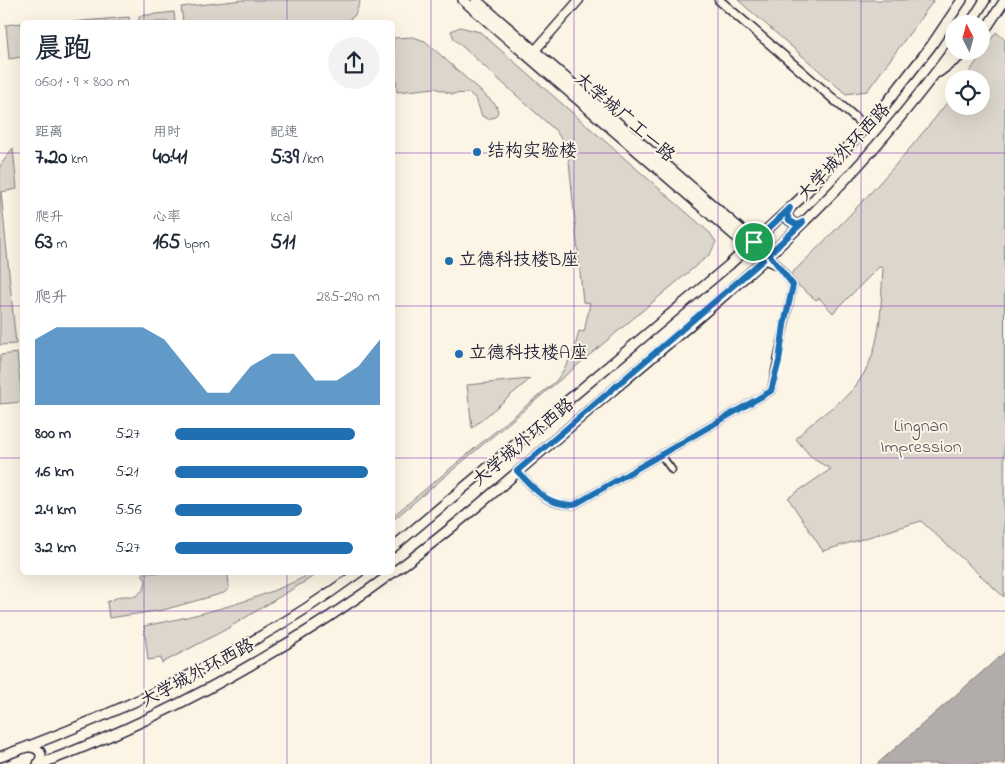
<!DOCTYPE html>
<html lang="zh">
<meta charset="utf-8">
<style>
body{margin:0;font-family:"Indie Flower","LXGW WenKai TC",sans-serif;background:#f2f2f3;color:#1f2937;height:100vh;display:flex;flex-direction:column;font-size:19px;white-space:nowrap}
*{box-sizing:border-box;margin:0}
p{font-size:16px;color:#747a83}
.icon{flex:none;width:28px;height:28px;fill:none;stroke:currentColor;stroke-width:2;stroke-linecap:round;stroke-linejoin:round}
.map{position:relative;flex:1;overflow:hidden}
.sheet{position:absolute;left:20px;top:20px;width:375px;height:555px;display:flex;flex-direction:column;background:#fff;border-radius:8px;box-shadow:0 5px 20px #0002}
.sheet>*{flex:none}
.needle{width:32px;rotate:354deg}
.controls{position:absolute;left:945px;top:15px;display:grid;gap:10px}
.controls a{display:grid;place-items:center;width:45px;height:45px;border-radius:50%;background:#fff;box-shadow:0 5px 20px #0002;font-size:25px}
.pin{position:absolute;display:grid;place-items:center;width:42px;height:42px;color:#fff;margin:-21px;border:2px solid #fff;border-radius:50%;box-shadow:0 1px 5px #0007}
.round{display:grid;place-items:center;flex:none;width:52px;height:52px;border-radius:26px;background:#f2f2f3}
.summary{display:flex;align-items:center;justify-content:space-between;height:85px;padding:0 15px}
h1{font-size:28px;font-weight:800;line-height:38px}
.metrics{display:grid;grid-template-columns:repeat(3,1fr);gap:8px;height:85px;padding:5px 15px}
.metrics div{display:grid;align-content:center}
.metrics b{font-size:21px;font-weight:800}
.metrics small{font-size:14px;font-weight:400}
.metrics p{font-size:14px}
.chart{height:140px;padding:10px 15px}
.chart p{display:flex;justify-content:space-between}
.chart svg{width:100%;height:90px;margin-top:5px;fill:#1f6fb2;opacity:.7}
ul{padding:0 15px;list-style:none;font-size:16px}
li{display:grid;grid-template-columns:80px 60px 1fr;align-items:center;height:38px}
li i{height:12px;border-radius:6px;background:#1f6fb2}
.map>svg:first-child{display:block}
.green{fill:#dcd6cc;stroke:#7f7c84}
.water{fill:#b2adab;stroke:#78757e}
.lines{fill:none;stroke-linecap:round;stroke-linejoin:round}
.minor-casing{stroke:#22223b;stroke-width:9}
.tertiary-casing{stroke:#22223b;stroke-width:11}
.secondary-casing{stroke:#22223b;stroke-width:12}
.primary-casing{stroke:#22223b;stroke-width:12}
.minor{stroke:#fcf5e5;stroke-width:5.5}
.tertiary{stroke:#fcf5e5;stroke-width:8}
.secondary{stroke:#fcf5e5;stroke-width:9}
.primary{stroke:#fcf5e5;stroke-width:9}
.route-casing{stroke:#fff;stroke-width:10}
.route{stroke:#1f6fb2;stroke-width:6}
.grid{fill:none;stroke:#7b2cbf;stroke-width:1;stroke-opacity:0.55}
.poi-dot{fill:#1f6fb2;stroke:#fcf5e5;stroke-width:2}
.labels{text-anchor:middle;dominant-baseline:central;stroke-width:4;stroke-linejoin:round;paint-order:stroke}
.street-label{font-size:18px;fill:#22223b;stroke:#fcf5e5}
.poi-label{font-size:18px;fill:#22223b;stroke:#fcf5e5;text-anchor:start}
.park-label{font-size:18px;fill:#504f5f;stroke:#fcf5e5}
</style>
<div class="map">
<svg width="1005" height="764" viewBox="0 0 1005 764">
<rect width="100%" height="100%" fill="#fcf5e5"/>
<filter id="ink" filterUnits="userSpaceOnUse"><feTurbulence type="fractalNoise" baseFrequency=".02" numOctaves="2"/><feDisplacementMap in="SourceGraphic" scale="10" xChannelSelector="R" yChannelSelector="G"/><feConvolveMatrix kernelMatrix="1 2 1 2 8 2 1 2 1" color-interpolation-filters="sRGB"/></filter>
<g filter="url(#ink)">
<!-- green -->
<g class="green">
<polygon points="243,0 359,0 360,2 355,15 346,22 183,22 181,7"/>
<polygon points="738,0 934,0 867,91 846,94"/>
<polygon points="174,12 175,22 139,22 139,16"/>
<polygon points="129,17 130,22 71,22"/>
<polygon points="21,23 22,57 9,59 6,25"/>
<path d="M 460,27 L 480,32 L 710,233 L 716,242 L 710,254 L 393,520 L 393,516 L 556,381 C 568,365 575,350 579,331 L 584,332 L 590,303 L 583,302 L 569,161 L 563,142 L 556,131 L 454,39 L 451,31 Z"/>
<path d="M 996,32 L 1005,40 L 1004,597 L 921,521 L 823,551 L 788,498 L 831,469 L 813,459 L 796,439 C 810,422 829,411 845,397 C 883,362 880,315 883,268 L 879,267 L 833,313 L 819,298 L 816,300 L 788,277 C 848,219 903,160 954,94 L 954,106 L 981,106 L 981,79 L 965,79 Z"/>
<polygon points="413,37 425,41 496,105 498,112 495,117 488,119 482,116 476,99 469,93 452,94 435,88 397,92 393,38"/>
<polygon points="13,148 17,189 1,192 16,344 0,345 0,166"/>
<polygon points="17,353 22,402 0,404 0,355"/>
<polygon points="530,379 472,428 467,385"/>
<polygon points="142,573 228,573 229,588 224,593 163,610 109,618 107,602 121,596 136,596 144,589 146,581"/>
<path d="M 312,573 L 319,573 L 225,630 L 162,663 L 161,658 L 148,660 L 144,626 C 201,615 261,600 312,573 Z"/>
</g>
<!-- water -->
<polygon class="water" points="1005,652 1005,764 877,764"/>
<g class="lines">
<!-- minor casing -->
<g class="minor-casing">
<g id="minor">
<polyline points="763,260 780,267 769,254"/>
<polyline points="661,455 672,470"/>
<path d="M 517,471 C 536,490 545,506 574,505 L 771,391 L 793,285 L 780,267"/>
</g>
</g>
<!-- tertiary casing -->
<g class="tertiary-casing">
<g id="tertiary">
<polyline points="719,0 867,128"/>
<polyline points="531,55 579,0"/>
</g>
</g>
<!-- secondary casing -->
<g class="secondary-casing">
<g id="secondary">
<polyline points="463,0 763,260"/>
<polyline points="476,0 769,254"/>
</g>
</g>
<!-- primary casing -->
<g class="primary-casing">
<g id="primary">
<polyline points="970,24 985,0"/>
<polyline points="981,36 1005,0"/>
<polyline points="939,72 967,51"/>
<polyline points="790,208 787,214 789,220 797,225 803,222"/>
<polyline points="392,548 729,265 803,196 882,109 931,46 962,0"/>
<path d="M 28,747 C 39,746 45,755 38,764"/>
<path d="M 0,757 C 127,710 248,653 359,572"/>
<path d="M 40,764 C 172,715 293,647 406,563 C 473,513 536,455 600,401 C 674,339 749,277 817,209 C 867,159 912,105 954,48"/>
</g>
</g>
<!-- minor -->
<use href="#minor" class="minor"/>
<!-- tertiary -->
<use href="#tertiary" class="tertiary"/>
<!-- secondary -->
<use href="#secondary" class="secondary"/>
<!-- primary -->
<use href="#primary" class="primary"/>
</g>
</g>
<g class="lines" filter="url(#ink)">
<!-- route casing -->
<g class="route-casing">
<path id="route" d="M 790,208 L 787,214 L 789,220 L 797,225 L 803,222 L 769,254 L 793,285 L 784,325 L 779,361 L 771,391 L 574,505 C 545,505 536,490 517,471 L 763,260 L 748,248 Z"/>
</g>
<!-- route -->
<use href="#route" class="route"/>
</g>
<!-- grid -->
<path class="grid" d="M 144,0 L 144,22M 287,0 L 287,22M 431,0 L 431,764M 574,0 L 574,764M 718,0 L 718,764M 861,0 L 861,764M 0,153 L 22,153M 392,153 L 1005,153M 0,306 L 22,306M 392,306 L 1005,306M 0,458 L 22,458M 392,458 L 1005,458M 144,572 L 144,764M 287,572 L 287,764M 0,611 L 1005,611"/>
<!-- markers -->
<g class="poi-dot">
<circle cx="477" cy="152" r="5"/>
<circle cx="449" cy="261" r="5"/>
<circle cx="459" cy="354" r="5"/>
</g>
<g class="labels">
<!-- street labels -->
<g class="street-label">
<text transform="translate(624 118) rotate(41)">大学城广工一路</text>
<text transform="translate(845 153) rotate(-47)">大学城外环西路</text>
<text transform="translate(524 443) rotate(-40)">大学城外环西路</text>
<text transform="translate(198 674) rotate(-28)">大学城外环西路</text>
</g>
<!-- poi labels -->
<g class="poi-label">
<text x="487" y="152">结构实验楼</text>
<text x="459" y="261">立德科技楼B座</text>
<text x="469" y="354">立德科技楼A座</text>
</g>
<!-- park labels -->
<g class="park-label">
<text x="921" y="427">Lingnan<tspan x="921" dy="21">Impression</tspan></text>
</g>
</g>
</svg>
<div class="controls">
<a><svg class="needle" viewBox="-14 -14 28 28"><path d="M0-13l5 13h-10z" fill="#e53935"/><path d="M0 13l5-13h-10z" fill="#747a83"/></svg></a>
<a><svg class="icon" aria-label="locate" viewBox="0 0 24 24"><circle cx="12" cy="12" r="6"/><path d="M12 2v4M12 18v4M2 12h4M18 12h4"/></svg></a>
</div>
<div class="pin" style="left:754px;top:242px;background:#1e9e55"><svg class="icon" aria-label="arrive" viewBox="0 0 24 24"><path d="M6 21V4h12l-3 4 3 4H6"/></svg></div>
<section class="sheet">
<div class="summary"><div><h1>晨跑</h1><p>06:01 · 9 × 800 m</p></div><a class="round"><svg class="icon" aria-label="share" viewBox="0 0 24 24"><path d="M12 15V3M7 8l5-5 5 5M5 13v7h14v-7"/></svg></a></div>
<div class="metrics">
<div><p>距离</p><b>7.20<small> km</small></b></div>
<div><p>用时</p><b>40:41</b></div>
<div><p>配速</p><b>5:39<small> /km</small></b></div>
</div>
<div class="metrics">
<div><p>爬升</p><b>63<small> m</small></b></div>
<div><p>心率</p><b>165<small> bpm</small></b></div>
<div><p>kcal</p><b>511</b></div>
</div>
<div class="chart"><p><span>爬升</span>285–290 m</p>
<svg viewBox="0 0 160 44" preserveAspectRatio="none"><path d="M0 44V12L10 6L20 6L30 6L40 6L50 6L60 12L70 25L80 38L90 38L100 25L110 19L120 19L130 32L140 32L150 25L160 12V44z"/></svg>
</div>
<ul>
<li><b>800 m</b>5:27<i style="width:88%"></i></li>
<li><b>1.6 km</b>5:21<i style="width:94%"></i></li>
<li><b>2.4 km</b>5:56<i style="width:62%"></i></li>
<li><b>3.2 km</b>5:27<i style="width:87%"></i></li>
</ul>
</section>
</div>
